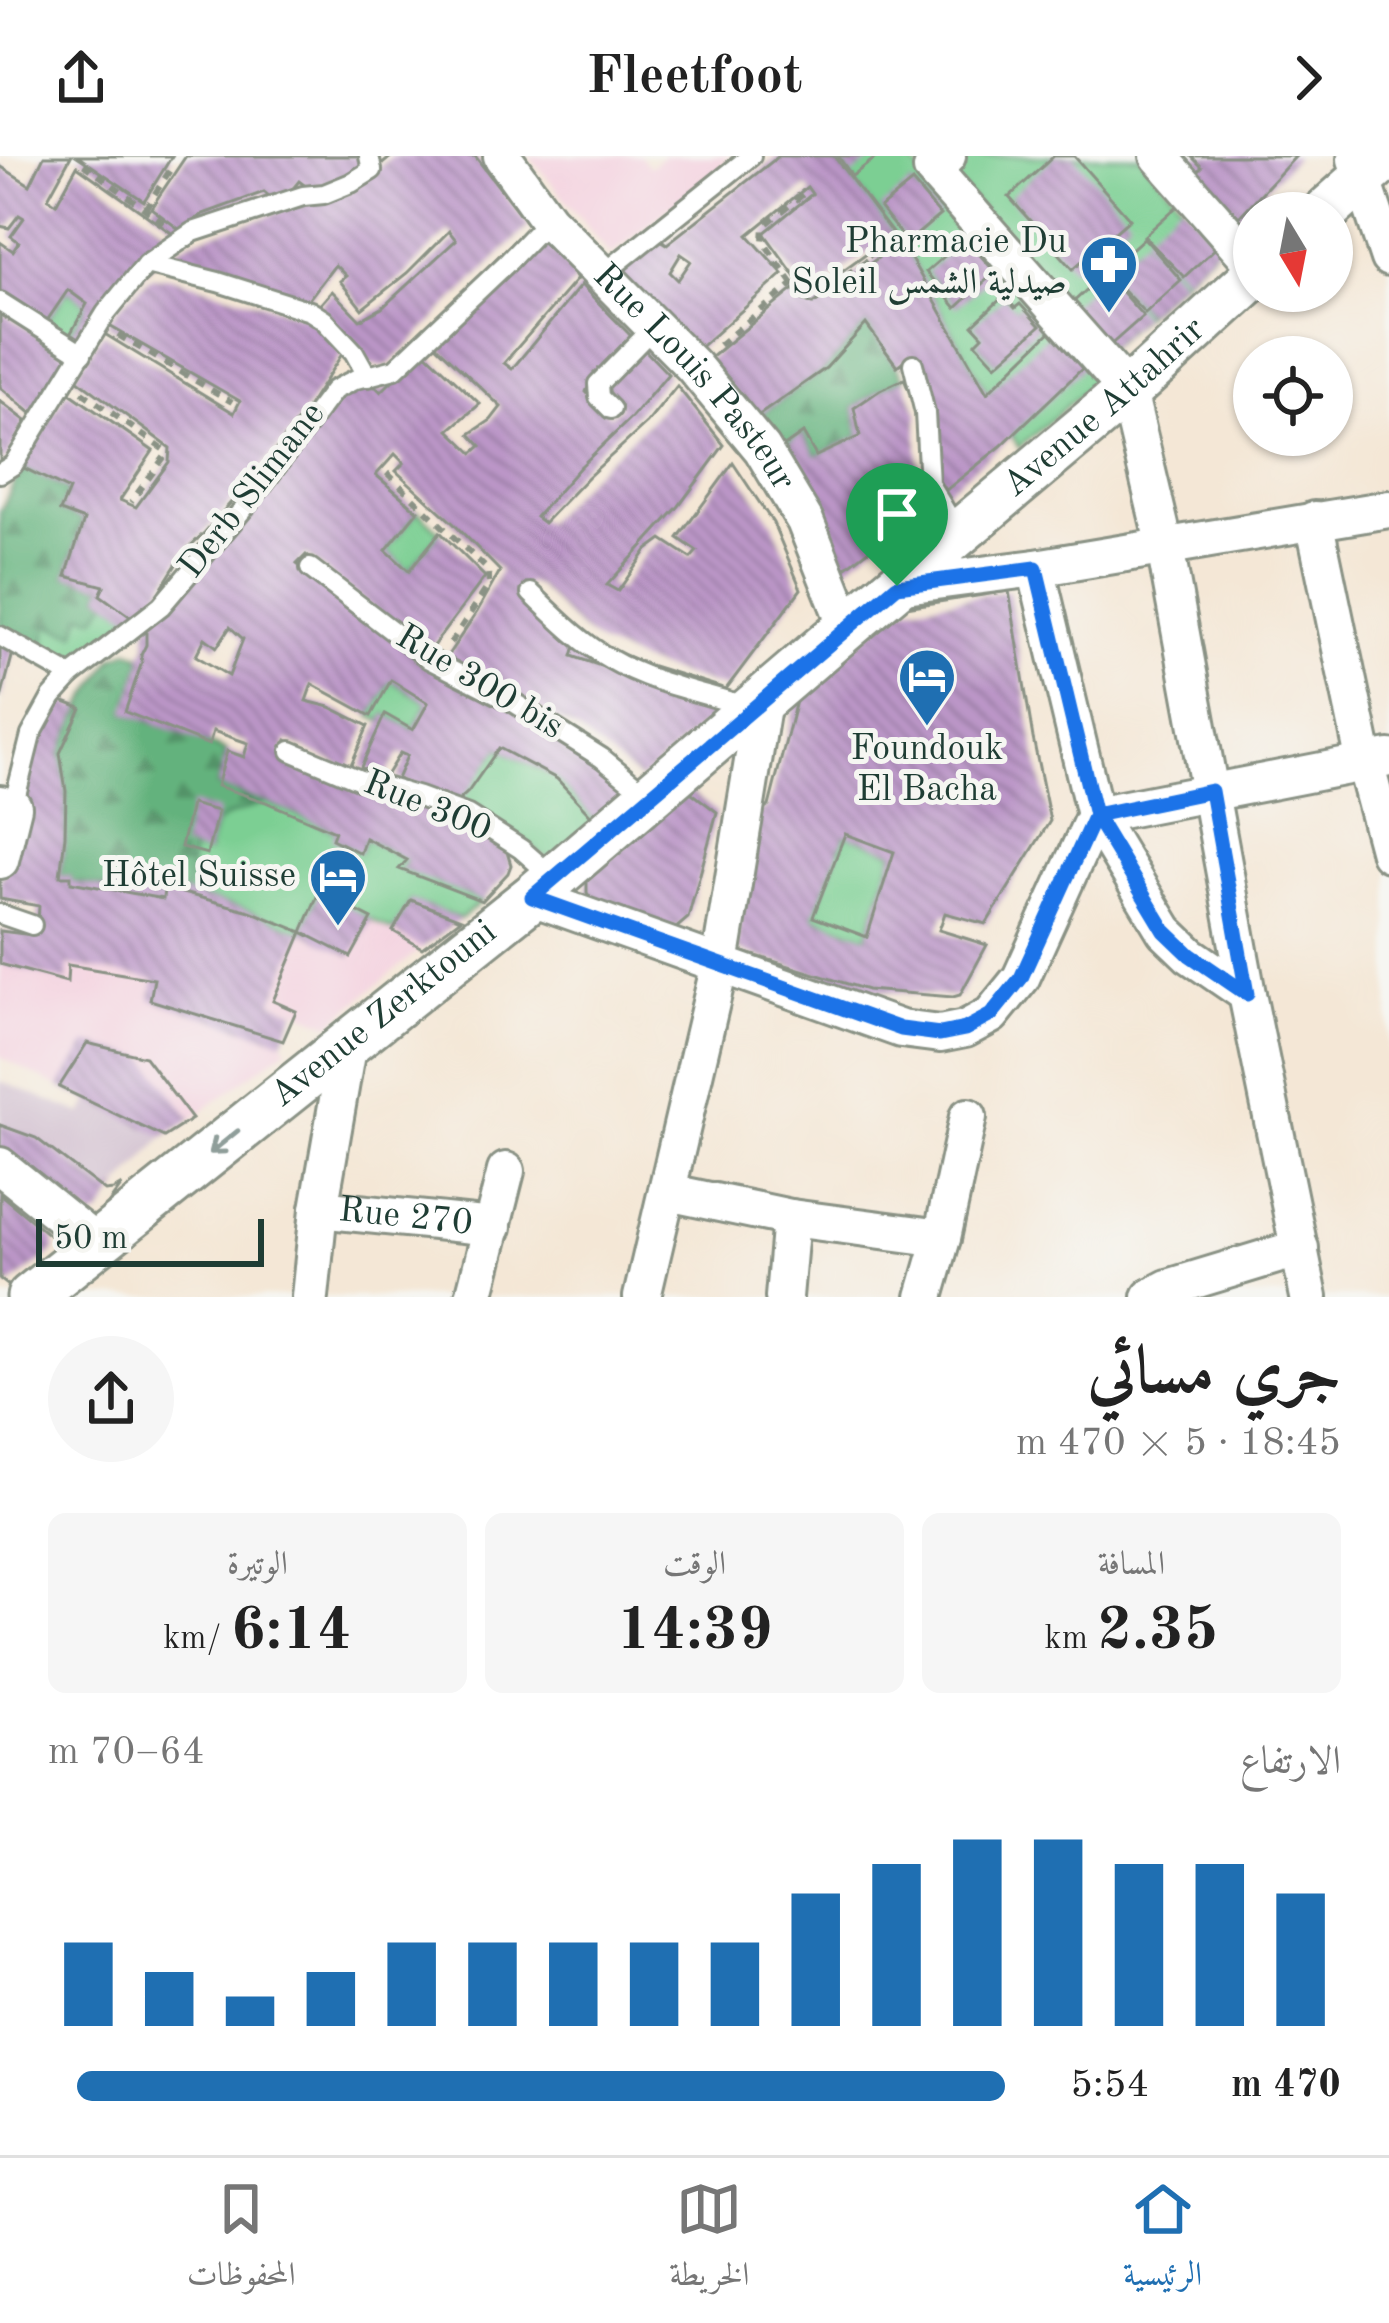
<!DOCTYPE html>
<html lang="ar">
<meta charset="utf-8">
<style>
body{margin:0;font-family:"Old Standard TT",Amiri,serif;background:#f6f6f6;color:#222;direction:rtl;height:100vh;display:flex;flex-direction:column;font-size:45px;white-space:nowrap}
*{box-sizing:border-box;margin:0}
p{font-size:39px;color:#767676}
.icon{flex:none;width:66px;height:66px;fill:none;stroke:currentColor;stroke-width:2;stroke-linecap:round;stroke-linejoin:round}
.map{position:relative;height:1141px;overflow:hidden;direction:ltr}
.sheet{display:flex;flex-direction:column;background:#fff;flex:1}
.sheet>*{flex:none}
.needle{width:78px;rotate:170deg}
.controls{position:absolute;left:1233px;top:36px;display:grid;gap:24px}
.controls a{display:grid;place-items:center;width:120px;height:120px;border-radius:50%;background:#fff;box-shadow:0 3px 9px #0004;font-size:60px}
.scale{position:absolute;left:36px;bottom:30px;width:228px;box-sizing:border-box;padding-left:12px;border:6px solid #1f3d34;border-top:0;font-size:33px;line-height:42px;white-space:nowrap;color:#1f3d34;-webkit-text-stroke:9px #f6f6f2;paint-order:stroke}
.pin{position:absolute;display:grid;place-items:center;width:102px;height:102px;color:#fff;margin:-123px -51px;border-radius:50% 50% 50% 0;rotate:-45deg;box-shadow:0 0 12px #0007}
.pin .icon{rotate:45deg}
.round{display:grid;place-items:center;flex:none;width:126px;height:126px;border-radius:63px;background:#f6f6f6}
.overview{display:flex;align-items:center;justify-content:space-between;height:204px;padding:0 48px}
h1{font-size:66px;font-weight:800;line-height:90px}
.metrics{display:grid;grid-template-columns:repeat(3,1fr);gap:18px;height:204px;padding:12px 48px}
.metrics div{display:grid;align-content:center;border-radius:18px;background:#f6f6f6;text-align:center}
.metrics b{font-size:60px;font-weight:800}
.metrics small{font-size:33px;font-weight:400}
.metrics p{font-size:33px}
.chart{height:336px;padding:24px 48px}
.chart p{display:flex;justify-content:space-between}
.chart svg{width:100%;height:216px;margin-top:12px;stroke:#1f6fb2;stroke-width:6}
ul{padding:0 48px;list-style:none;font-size:39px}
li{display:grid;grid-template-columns:192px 144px 1fr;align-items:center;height:90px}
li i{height:30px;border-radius:15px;background:#1f6fb2}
header{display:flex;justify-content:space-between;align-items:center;height:156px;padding:0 48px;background:#fff;font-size:54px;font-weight:800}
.tabs{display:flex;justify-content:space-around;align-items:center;height:168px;border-top:3px solid #e0e0e0;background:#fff;font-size:33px;color:#767676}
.tabs a{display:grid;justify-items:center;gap:6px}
.tabs .current{color:#1f6fb2}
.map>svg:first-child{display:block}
.built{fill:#f4cfde}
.industrial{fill:#d0bdce}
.forest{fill:url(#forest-firs);stroke:#427858;stroke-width:3}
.garden{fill:#7bcf93;stroke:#4d8664;stroke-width:3}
.building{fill:url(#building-back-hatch);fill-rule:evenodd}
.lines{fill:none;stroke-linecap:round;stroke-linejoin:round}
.service-casing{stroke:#8a9285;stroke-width:24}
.minor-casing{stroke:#8a9285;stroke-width:42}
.tertiary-casing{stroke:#8a9285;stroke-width:51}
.path{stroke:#8a9285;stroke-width:6;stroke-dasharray:9 9;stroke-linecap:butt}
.service{stroke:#fff;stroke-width:18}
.minor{stroke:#fff;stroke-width:36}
.tertiary{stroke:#fff;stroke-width:45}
.oneway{stroke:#8f9e9a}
.route-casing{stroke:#fff;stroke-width:24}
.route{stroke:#1a73e8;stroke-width:15}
.labels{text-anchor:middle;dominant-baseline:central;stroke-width:10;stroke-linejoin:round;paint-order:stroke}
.poi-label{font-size:36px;fill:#1f3d34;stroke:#f6f6f2;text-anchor:end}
.street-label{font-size:36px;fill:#1f3d34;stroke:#f6f6f2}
</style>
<header><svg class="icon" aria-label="forward" viewBox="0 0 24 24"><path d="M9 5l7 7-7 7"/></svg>Fleetfoot<svg class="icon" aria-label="share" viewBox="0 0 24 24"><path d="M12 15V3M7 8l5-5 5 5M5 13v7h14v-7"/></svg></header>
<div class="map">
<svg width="1389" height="1141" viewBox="0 0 1389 1141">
<defs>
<pattern id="forest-firs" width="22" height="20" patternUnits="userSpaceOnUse" patternTransform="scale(3)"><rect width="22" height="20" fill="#64b27d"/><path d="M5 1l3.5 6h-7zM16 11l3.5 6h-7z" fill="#529267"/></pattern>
<pattern id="building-back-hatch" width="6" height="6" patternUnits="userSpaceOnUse" patternTransform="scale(3)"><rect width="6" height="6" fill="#bb96c7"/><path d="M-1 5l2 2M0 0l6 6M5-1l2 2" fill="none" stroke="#977ca2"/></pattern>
</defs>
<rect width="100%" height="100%" fill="#f6f6f2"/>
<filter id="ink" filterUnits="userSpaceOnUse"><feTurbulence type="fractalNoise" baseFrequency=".00833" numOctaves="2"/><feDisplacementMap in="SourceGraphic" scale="24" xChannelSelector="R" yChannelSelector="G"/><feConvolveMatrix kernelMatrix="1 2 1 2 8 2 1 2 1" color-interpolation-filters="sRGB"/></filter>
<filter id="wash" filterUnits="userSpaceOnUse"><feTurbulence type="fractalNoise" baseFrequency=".004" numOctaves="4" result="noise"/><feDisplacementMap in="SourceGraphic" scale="48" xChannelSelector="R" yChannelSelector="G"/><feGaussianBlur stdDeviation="2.7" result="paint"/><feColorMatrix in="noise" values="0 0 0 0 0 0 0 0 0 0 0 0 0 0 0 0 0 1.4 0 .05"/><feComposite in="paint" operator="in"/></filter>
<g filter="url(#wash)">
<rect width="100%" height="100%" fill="#f4e7d6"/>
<!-- built -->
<g class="built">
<polygon points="529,0 640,0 650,11 663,0 730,0 721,8 727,15 678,55 672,49 611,99"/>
<polygon points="372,763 422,792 330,868 274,845 302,776 351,801"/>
<polygon points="0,808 66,826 68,809 154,823 150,844 283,885 287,892 192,963 145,901 87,887 59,931 0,901"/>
</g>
<!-- industrial -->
<polygon class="industrial" points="0,925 82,958 90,946 164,981 126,1024 113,1034 105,1035 36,982 0,969"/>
<!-- forest -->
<g class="forest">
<polygon points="866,168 897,210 904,223 880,234 854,252 860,280 816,300 803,278 780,293 755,262 826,212"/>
<polygon points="22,311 69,334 60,355 84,364 66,420 104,430 100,439 108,444 96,462 76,478 49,469 43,494 25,487 0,473 0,356"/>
<polygon points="130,494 141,499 142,506 126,556 227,595 217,630 266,646 226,661 207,698 192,694 187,738 164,732 163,743 71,726 70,720 60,720 65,680 66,635 60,597 81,552 113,502"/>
</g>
<!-- garden -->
<g class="garden">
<polygon points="834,0 907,0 1101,220 1019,292 910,101"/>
<polygon points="968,0 1140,0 1219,89 1107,192 948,17"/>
<polygon points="68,134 87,148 67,184 44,169"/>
<polygon points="418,355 440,376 409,415 386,394"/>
<polygon points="108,444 132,462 71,509 43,494 48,469 76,478 82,458 96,462"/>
<polygon points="391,524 428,547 413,574 386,558 381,565 371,560"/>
<polygon points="499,592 557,623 598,667 551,706 525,685 457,646"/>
<polygon points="266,646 335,675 360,696 365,682 407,704 400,712 482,745 461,763 411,745 393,775 319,737 302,776 249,755 187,738 192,694 207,697 215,669 226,661"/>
<polygon points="845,678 894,696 867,781 813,761"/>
</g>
<g id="blocks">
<!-- building -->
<g class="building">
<polygon points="44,0 71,0 48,42 56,48 77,10 177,81 78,190 67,184 87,148 68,134 44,169 0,140 0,86 13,95 19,86 11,80 24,62 19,59 9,72 0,70 0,10 30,29"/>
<polygon points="77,0 172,0 144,45"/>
<polygon points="186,0 360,0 363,8 360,14 311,34 299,25 286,41 271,42 264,36 203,58 180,74 151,52"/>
<polygon points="392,0 475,0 529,70 390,208 382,211 370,208 317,152 332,135 360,164 382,152 456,84 449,75 407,117 362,153 340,125 346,120 335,109 305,148 160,104 192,84 262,63 285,53 349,36"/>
<path d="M 779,0 L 834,0 L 910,101 L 987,237 L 1053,173 L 1086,209 L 1001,290 L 945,335 L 936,330 L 932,299 L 936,267 L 934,253 L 916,206 L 911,199 L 897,210 L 866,168 L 826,212 L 755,262 L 705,206 L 794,133 L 803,144 L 813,148 L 878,102 L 875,98 L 871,100 L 868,96 L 809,139 L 764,77 L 812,38 L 807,31 L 748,79 L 783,118 L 696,195 L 611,115 L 654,80 L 667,88 ZM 681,98 L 691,105 L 678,124 L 670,116 Z"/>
<polygon points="838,0 878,0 852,20"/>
<polygon points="1054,0 1074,0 1130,63 1073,113 1009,41"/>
<polygon points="1191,0 1296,0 1239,61 1197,16 1202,11"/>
<polygon points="912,26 940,59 907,87 880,52"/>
<polygon points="1182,46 1219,89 1184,121 1144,80"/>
<polygon points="965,82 995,116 956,152 926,116"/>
<polygon points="1144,82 1181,124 1145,157 1106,116"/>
<path d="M 545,86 L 550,87 L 577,123 L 504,207 L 512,213 L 581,129 L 631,180 L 593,219 L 586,236 L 610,260 L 621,250 L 603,229 L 643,192 L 668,218 L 632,261 L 580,311 L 536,361 L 544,367 L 588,321 L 647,267 L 677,230 L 724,289 L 679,350 L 607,429 L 618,435 L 647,394 L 662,383 L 691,402 L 697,395 L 678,382 L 733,307 L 773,367 L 801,433 L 726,533 L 646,508 L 601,489 L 576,470 L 537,430 L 527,427 L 522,435 L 576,486 L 572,500 L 722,552 L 640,624 L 578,575 L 446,502 L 477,456 L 500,415 L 453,367 L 396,315 L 404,307 L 395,298 L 376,319 L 418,355 L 386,394 L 409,415 L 440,376 L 485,421 L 430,494 L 386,464 L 306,399 L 297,408 L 342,443 L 580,594 L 632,638 L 598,667 L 557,623 L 499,592 L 468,636 L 457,646 L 397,623 L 407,600 L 400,597 L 385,621 L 361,611 L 385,558 L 413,574 L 428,547 L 391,524 L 371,560 L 312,528 L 306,545 L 330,551 L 368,570 L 349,613 L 287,584 L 283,596 L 469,667 L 507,696 L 511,709 L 508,717 L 482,745 L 399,713 L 407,704 L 365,682 L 360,697 L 332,683 L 335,675 L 266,646 L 217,630 L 227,595 L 244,601 L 248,587 L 213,575 L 209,589 L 125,556 L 142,506 L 141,499 L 146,489 L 146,474 L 150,466 L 246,362 L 312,276 L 352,230 L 376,231 L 381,236 L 423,194 L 480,248 L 449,274 L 473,297 L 481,290 L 470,278 L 491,264 L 501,251 L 433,186 L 535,88 ZM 230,471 L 243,483 L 229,520 L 196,500 L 205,482 L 217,491 Z"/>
<polygon points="1105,117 1143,160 1107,192 1068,151"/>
<polygon points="168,120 305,160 324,173 342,198 289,280 205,376 184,396 150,450 132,462 100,439 104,430 66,420 84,364 60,355 69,334 22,311 67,235 153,295 120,344 136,351 169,306 170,292 74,221 103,177 234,257 240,245 106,168 121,149 151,121"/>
<polygon points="1004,140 1015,152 1020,148 1040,170 996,209 976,187 983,180 973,169"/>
<polygon points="0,155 65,197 71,206 32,258 0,231"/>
<polygon points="904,223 918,257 918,303 922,324 932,345 839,417 780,293 803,277 816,300 860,280 854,252 880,234"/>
<polygon points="0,245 26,265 7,303 0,306"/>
<path d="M 1009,435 L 1033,582 L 1050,665 L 986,768 L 945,757 L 939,774 L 987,789 L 960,839 L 953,841 L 867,834 L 737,794 L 752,661 L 769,650 L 796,545 L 805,533 L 893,457 L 906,451 ZM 845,678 L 894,696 L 867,781 L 813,761 Z"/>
<polygon points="0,486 14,493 1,543 0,543"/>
<polygon points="62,545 81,552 60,597 66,635 65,680 60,720 71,720 71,726 163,743 164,732 250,755 302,776 273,845 296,855 283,885 150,844 154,823 68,809 67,826 0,808 0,775 32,779 38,767 39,750 0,743 0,724 6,713 32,593 53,548"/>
<polygon points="688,634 717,656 688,762 674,774 597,750 587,737 587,721"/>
<polygon points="191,648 218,655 207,698 181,691"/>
<polygon points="319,736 372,763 351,801 302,776"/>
<polygon points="411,744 461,763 422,792 393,775"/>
<polygon points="87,887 145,901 192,963 164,981 59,931"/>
<polygon points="0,969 36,982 105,1035 113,1034 122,1029 100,1059 92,1062 0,993"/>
<polygon points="0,1038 54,1083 55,1095 9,1130 0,1123"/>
</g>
</g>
</g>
<g filter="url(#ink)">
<use href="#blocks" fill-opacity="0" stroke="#8a9285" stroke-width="3"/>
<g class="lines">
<!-- service casing -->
<g class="service-casing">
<g id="service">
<polyline points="146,108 218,126 310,155 324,164 354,196 368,221"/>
<polyline points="602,119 751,0"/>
<polyline points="0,146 82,198"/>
<polyline points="913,208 925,257 929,328 959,378"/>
<polyline points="611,253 599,241 598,228 654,171"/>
<polyline points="0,317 13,309 106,157 146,108 193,76 303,40 324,38 351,27 372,14 369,0"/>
<polyline points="310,412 429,503 513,546 602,602 650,641"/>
<path d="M 531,437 C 555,460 580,486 610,503 C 652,528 705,537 751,552"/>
<polyline points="0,480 71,520"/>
<polyline points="291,595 360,624 419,641 468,659 521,693 554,722"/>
<polyline points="13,651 31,579 52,541 71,520 161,450 250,345 334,234 356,223 395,213 507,107 548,64"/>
<polyline points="0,758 32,769"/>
</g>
</g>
<!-- minor casing -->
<g class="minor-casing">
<g id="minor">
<path id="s1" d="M 502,0 L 548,64 L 693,210 L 762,293 L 805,365 L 847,471"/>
<polyline points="947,0 932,13 1128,235 1165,391 1247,838 1309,1141"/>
<polyline points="1159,0 1254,108"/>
<polyline points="1356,3 1389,102"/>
<polyline points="1314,364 1365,607 1389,697"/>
<polyline points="1036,412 1095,659 1165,775 1190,799 1247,838"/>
<polyline points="897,430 1036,412 1389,353"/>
<polyline points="0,648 13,651 0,704"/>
<polyline points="532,741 901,873 940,878 965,873 991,859 1021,822 1095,659 1389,602"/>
<polyline points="0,1010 97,1088"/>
<polyline points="667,1036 791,1062 942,1082"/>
<path id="s2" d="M 319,1053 L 493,1071"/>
<polyline points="310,1141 319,1053 348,886"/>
<polyline points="474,1141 506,1015"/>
<polyline points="642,1141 720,808 763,544"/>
<polyline points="784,1141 791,1062"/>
<polyline points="925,1141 942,1082 968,961"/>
<polyline points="1151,1141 1168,1132 1300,1092"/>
</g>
</g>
<!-- tertiary casing -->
<g class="tertiary-casing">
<g id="tertiary">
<polyline points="1324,57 1388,0"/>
<path id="s3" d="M 30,1141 L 532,741 L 847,471 L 1128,235 L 1254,120"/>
</g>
</g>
<!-- path -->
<g class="path">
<polyline points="84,8 167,69"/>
<polyline points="145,53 174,8"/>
<polyline points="793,128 763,85 764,70 807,35"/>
<polyline points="118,179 232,246"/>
<polyline points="719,189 793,128 805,141 813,143 870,102"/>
<polyline points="82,236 164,294 165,300 131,346"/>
<polyline points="387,317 488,414 489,429 449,489"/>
</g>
<!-- service -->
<use href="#service" class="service"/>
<!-- minor -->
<use href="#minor" class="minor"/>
<!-- tertiary -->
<use href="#tertiary" class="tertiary"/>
</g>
<!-- one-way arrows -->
<defs><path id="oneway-shaft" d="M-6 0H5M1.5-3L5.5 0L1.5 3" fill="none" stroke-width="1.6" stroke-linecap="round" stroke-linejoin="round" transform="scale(3)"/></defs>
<use class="oneway" href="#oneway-shaft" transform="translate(224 986) rotate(141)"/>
</g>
<g class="lines" filter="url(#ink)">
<!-- route casing -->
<g class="route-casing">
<polyline id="route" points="897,430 532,741 901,873 940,878 965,873 991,859 1021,822 1095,659 1211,635 1247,838 1190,799 1165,775 1095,659 1036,412 897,430"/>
</g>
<!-- route -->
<use href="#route" class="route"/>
</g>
<!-- icons -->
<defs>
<g id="pharmacy-pin" transform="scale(3)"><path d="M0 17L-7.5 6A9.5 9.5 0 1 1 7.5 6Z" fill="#1f6fb2" stroke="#f6f6f2"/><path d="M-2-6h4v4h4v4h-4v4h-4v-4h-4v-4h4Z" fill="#fff"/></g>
<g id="hotel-pin" transform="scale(3)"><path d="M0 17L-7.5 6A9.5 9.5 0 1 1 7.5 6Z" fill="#1f6fb2" stroke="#f6f6f2"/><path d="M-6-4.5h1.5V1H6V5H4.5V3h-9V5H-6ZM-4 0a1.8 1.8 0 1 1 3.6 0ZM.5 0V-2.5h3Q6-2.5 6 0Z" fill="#fff"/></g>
</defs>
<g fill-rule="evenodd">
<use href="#pharmacy-pin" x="1109" y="108"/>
<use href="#hotel-pin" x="927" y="521"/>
<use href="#hotel-pin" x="338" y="721"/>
</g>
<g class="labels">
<!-- poi labels -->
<g class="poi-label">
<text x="1067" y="87">Pharmacie Du<tspan x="1067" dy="41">Soleil صيدلية الشمس</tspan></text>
<text x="927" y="594" text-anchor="middle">Foundouk<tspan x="927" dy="41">El Bacha</tspan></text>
<text x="296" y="721">Hôtel Suisse</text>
</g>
<!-- street labels -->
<g class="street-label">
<text stroke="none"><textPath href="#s1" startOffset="294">Rue Louis Pasteur</textPath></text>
<text stroke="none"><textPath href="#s3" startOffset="1395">Avenue Attahrir</textPath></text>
<text transform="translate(253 335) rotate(-52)">Derb Slimane</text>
<text transform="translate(479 527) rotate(31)">Rue 300 bis</text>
<text transform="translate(427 651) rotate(22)">Rue 300</text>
<text stroke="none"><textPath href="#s3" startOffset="453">Avenue Zerktouni</textPath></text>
<text stroke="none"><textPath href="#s2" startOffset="87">Rue 270</textPath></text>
</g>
</g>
</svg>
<div class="controls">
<a><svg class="needle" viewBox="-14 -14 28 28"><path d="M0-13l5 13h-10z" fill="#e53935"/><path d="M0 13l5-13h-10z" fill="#767676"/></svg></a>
<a><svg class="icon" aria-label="locate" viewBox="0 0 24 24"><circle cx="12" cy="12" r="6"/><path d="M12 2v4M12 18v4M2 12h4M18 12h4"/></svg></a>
</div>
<div class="scale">50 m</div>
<div class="pin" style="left:897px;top:430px;background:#1e9e55"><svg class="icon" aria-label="arrive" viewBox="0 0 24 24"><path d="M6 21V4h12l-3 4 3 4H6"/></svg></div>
</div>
<section class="sheet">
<div class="overview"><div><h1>جري مسائي</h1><p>18:45 · 5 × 470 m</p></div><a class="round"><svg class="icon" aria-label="share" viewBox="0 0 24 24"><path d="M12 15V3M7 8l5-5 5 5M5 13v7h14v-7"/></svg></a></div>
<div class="metrics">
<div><p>المسافة</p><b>2.35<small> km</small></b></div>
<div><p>الوقت</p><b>14:39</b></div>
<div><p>الوتيرة</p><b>6:14<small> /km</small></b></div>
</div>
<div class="chart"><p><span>الارتفاع</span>64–70 m</p>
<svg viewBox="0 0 160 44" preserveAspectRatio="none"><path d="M5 44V27M15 44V33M25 44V38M35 44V33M45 44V27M55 44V27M65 44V27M75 44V27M85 44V27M95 44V17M105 44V11M115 44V6M125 44V6M135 44V11M145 44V11M155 44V17"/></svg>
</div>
<ul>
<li><b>470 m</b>5:54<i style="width:97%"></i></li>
</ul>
</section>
<nav class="tabs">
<a class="current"><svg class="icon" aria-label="home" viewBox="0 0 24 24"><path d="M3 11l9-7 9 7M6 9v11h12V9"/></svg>الرئيسية</a>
<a><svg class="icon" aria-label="map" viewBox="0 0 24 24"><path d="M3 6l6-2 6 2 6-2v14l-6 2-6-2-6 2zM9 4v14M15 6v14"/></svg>الخريطة</a>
<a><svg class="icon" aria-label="saved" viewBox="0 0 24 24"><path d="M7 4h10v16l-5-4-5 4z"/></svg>المحفوظات</a>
</nav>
